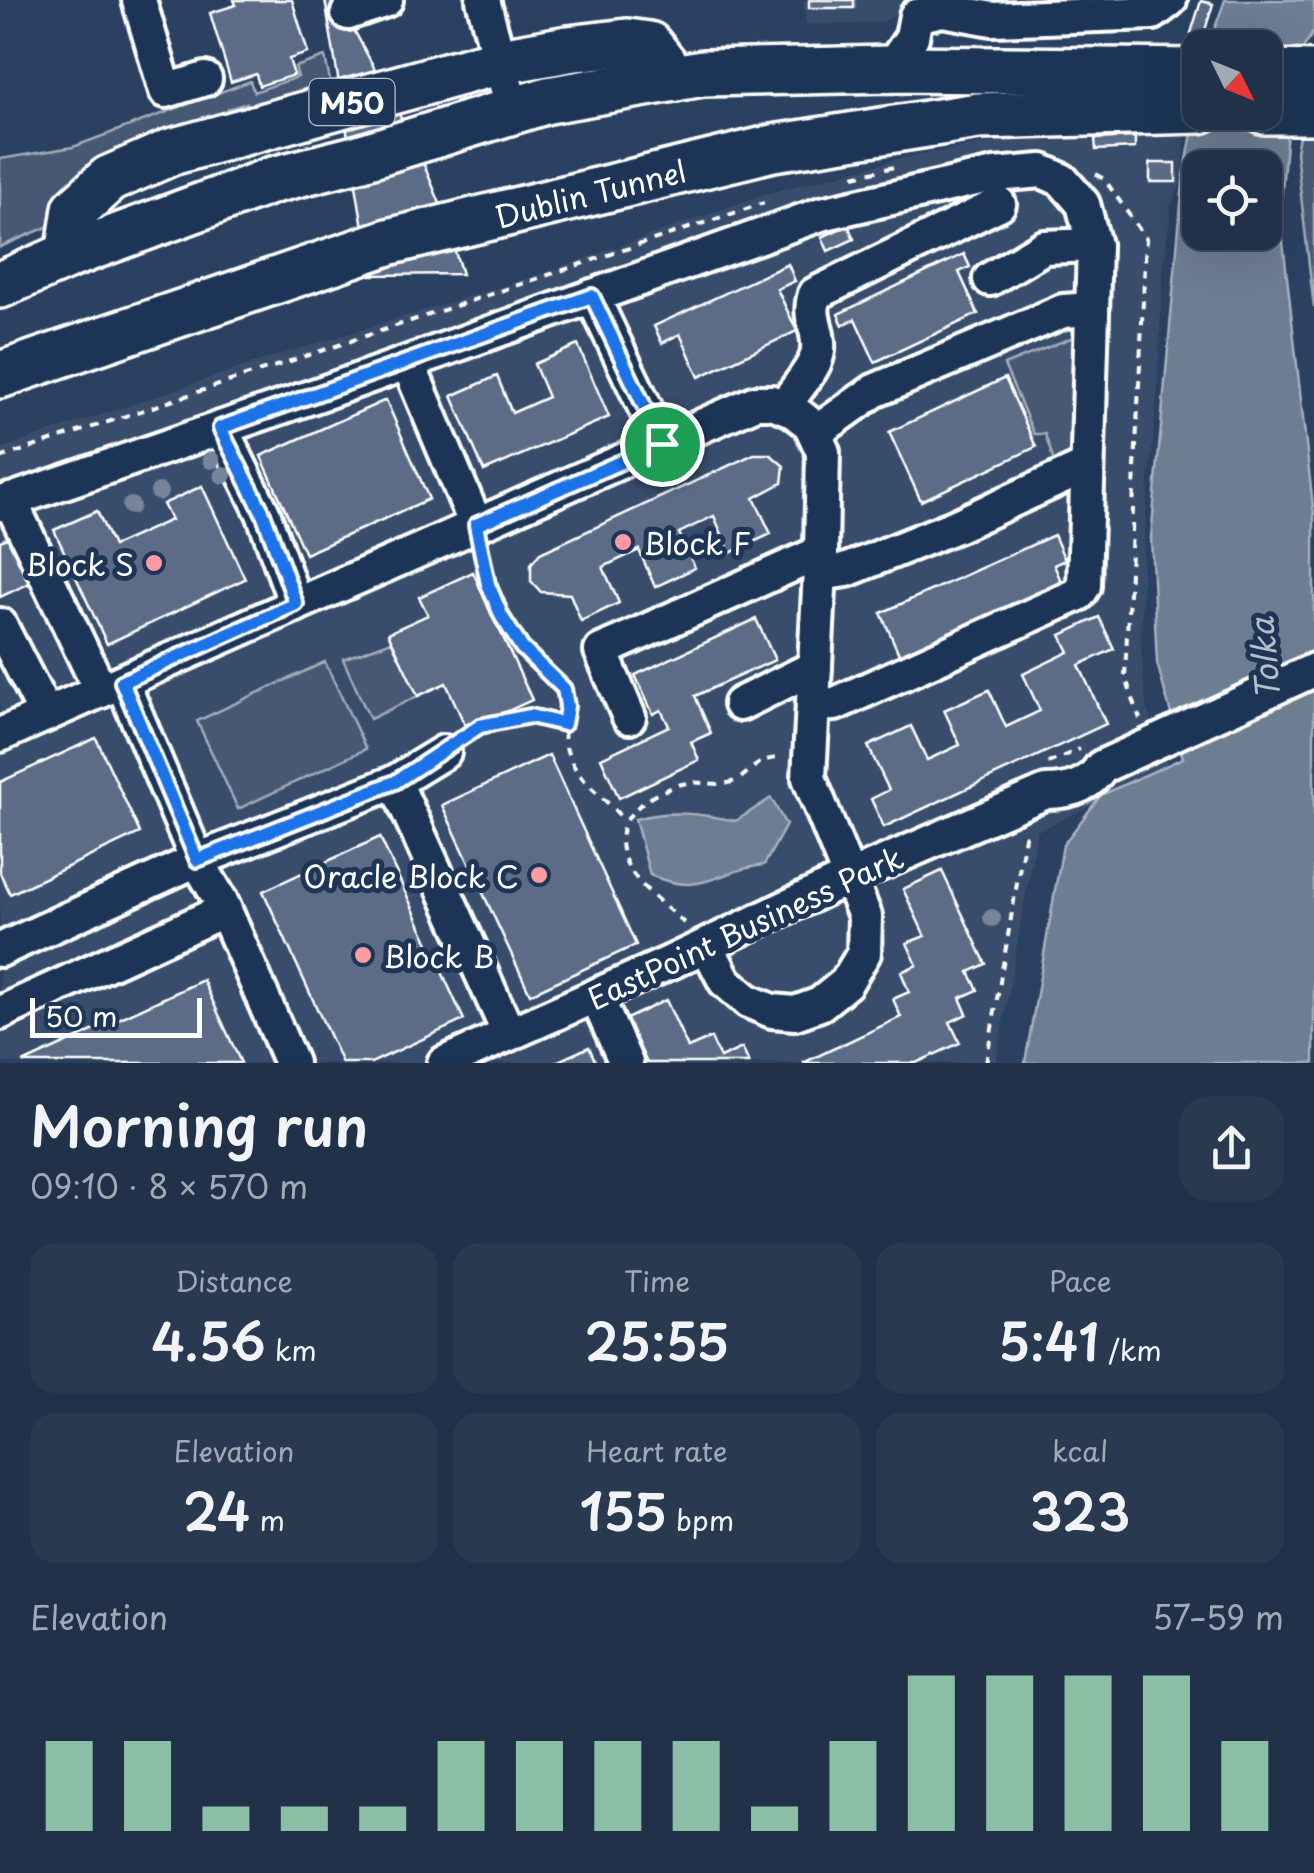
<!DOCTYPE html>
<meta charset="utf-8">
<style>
body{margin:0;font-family:"Playpen Sans",sans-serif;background:#283950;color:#f1f3f6;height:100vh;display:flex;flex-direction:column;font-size:38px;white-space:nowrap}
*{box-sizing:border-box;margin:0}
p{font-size:32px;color:#a2a9b4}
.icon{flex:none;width:55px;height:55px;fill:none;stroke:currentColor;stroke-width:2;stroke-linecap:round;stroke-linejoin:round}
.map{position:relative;height:1063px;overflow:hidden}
.sheet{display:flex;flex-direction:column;background:#203149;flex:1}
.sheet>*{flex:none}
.needle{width:65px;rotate:133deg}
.controls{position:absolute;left:1182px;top:30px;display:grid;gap:20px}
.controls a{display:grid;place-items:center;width:100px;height:100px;border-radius:20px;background:#203149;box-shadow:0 10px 40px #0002,0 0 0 2px #3d4c61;font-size:50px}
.scale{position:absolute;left:30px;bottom:25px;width:172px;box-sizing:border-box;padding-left:10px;border:5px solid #fff;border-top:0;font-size:28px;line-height:35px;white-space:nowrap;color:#fff;-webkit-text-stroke:8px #1d3557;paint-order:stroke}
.pin{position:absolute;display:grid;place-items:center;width:85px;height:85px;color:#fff;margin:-42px;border:5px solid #fff;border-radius:50%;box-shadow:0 2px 10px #0007}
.round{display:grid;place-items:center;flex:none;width:105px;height:105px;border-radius:30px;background:#283950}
.overview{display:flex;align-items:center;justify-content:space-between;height:170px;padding:0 30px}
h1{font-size:55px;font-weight:600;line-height:75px}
.stats{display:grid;grid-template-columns:repeat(3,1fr);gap:15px;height:170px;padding:10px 30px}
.stats div{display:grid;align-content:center;border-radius:25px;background:#283950;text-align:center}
.stats b{font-size:50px;font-weight:600}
.stats small{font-size:28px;font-weight:400}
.stats p{font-size:28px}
.chart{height:280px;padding:20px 30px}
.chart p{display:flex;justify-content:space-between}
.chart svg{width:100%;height:180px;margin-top:10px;stroke:#8abfa5;stroke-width:6}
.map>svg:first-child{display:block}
.built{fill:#394e6c}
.green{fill:#465975;stroke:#a2acba;stroke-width:2.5}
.water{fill:#6d7d92;stroke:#a7b1be;stroke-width:2.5;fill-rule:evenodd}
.building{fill:#5b6c86;stroke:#fff;stroke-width:2.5}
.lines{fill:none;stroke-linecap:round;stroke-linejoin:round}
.minor-casing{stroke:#fff;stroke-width:40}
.highway-casing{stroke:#fff;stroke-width:52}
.path{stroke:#fff;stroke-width:4;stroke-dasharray:8 8;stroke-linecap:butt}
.minor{stroke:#1d3557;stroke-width:32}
.highway{stroke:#1d3557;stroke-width:45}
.tree{fill:#76859a}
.route-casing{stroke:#fff;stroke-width:20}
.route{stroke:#1a73e8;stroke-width:12}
.poi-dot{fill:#ff9aa2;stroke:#1d3557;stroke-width:4}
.labels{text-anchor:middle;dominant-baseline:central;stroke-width:10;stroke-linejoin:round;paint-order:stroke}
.shield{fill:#1d3557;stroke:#bbc2cd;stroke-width:2.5}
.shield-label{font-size:28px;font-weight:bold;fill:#fff}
.street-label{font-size:30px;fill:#fff;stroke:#1d3557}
.poi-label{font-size:30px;fill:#fff;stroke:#1d3557;text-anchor:start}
.water-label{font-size:32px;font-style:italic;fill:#b6bec8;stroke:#1d3557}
</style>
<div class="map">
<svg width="1314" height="1063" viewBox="0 0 1314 1063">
<rect width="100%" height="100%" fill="#2a4161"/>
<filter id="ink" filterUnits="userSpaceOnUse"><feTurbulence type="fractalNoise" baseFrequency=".01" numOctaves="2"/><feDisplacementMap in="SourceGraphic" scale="20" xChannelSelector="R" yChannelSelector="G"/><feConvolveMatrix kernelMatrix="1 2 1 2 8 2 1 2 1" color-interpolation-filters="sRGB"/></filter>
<g filter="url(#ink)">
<!-- built -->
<g class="built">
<polygon points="803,0 925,0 882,22 855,24 806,24"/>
<polygon points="1098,133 1186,133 1182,181 1171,207 1163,272 1157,395 1143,549 1141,646 1146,706 1169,770 1037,831 996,1063 0,1063 0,449 269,358 530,278 765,194 906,157 1013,139"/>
</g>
<!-- green -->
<g class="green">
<polygon points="1314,51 1314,308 1296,152"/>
<polygon points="325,57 333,95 249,123 247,103 228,109 228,128 54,224 0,247 0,159 73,147 250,81 254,92 298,77 295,67"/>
<polygon points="1083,333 1081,462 1056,468 1045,434 1034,434 1004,365"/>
<polygon points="392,641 418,696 370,719 343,659"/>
<polygon points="325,662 366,749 238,809 197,721"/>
</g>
<!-- water -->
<g class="water">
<path d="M 1225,0 L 1314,0 L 1314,31 L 1304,47 L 1287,131 L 1280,215 L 1314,515 L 1314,1063 L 1025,1063 L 1063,845 L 1101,795 L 1183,758 L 1157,663 L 1151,538 L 1183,182 L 1200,89 L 1200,112 L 1265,112 L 1265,48 L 1208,47 ZM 1200,168 L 1265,168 L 1265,232 L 1200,232 Z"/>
<path d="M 771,798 L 786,825 L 764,865 C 716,870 703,898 650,875 L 635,819 C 668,809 702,814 736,821 Z"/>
</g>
<!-- building -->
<g class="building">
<polygon points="234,0 292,0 308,53 289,59 294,75 259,86 256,74 231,82 210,13 236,5"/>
<polygon points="325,0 338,0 417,148 439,201 462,274 371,275"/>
<rect x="809" y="0" width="45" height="8"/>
<polygon points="1201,1 1213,4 1203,37 1191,33"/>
<polygon points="1135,137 1135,148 1096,150 1095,139"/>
<rect x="1150" y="163" width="26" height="19"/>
<polygon points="848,225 854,239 828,251 822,237"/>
<polygon points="964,254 970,267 959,272 978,314 875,362 855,319 843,325 838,314"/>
<polygon points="788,264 795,281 777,289 797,331 699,377 680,334 662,343 654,326"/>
<polygon points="578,345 609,417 484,471 452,396 497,376 512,413 548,397 534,364"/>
<polygon points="1005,378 1036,447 921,501 889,432"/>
<polygon points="386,400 429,499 305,554 261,456"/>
<polygon points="754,454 770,454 784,466 782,483 754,498 771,534 730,553 714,516 679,533 695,568 655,587 639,550 603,567 619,603 581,621 570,594 541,592 531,581 531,564 540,553"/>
<polygon points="202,486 245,579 107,644 54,530 97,511 113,546 171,520 163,504"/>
<polygon points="18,533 39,579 0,597 0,541"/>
<polygon points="1054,535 1065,560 1054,565 1064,588 902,661 881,613"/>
<polygon points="473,572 532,700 467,730 446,683 418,696 388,633 428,615 419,597"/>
<polygon points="1099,617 1114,649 1079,665 1106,724 884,827 871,799 889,790 868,746 911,726 927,760 960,745 944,710 989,690 1006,727 1040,711 1023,674 1069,652 1061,635"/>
<polygon points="756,619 775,660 695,696 711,733 691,742 699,760 619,798 601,758 669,726 661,710 653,714 635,675"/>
<polygon points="96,738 140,833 10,894 0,873 0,782"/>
<polygon points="549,755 636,945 530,994 442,805"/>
<polygon points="380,837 464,1020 371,1063 342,1063 263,891"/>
<polygon points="942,871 986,964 969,972 978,990 960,998 967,1014 950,1022 960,1043 916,1063 803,1063 901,1017 893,999 909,992 901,972 917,965 907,943 925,936 903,889"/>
<polygon points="203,980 241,1063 23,1063"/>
<polygon points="666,1000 688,1048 711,1038 720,1058 742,1048 749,1063 647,1063 626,1019"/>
<polygon points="589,1047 596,1063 554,1063"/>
</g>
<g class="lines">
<!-- minor casing -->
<g class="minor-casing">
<g id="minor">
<polyline points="139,0 166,91 205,79"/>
<polyline points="483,0 513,111"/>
<polyline points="348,13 386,0"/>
<polyline points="890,69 912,37 916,16 943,10 992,19 1153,13 1170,0"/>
<polyline points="990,279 1044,247 1094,245"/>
<polyline points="592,296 662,443"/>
<polyline points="408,363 476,525"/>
<path d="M 785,406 C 794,389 817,368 818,350 C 820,327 807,320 815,294 L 999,204"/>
<polyline points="221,428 263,513 296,605"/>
<polyline points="815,433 874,391 1063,311 1092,309"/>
<polyline points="10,500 101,691"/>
<polyline points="0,504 331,390 821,214 994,175 1042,171 1062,180 1083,204 1094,245 1084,586 1079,594 835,704 813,705"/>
<polyline points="819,574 847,570 956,526 1087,466"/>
<polyline points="0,625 46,715"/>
<polyline points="122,682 197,860 221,901 291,1063"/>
<polyline points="740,704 815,667"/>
<polyline points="629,717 601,651 821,552"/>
<polyline points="0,735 756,402 772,402 792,410 810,424 823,452 821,552 809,778 865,916 864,953 846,983 820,1004 795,1013 772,1011 748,1001 725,981 707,946"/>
<polyline points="395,782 509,1034"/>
<polyline points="0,950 197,860 395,782 444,752"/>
<polyline points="596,996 626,1063"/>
<polyline points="0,1013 225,910"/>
<path d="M 444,1063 L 671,962 L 850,877 L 1046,792 C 1068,792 1089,787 1101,767 L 1314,670"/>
</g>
</g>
<!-- highway casing -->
<g class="highway-casing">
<g id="highway">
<polyline points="1265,73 1314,74"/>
<polyline points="1265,111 1314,111"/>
<polyline points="69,255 76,209 109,179 171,152 500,61 568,49 627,42 649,45 675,78"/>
<polyline points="0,285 69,255 273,180 359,158 548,100 703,73 890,69 1200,72"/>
<polyline points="0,375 388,242 773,148 978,116 1200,110"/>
</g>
</g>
<!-- path -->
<g class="path">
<polyline points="1096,174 1105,180 1146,239 1125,676 1140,719"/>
<polyline points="854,176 894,167"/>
<polyline points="0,458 764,203"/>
<path d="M 482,551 C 488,589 500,630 529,656 C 541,666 557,674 563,688 C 571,705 562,724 565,742 C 571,779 603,793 624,821"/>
<path d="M 463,735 C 497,718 526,713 564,723"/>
<polyline points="1048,763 1080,749"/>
<path d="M 684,923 C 671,911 656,899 643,886 C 598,838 628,800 682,784 C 698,780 713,786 728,783 C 750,779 751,757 783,758"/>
<polyline points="986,1063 1026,831"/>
</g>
<!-- minor -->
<use href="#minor" class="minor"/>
<!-- highway -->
<use href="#highway" class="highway"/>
</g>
<!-- trees -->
<g class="tree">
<circle cx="211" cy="460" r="9"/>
<circle cx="223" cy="475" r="9"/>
<circle cx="159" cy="492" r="9"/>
<circle cx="131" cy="506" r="9"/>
<circle cx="992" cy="918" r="9"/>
</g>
</g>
<g class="lines" filter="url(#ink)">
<!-- route casing -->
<g class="route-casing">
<polygon id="route" points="592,296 662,444 476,525 488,584 502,617 522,648 564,689 567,706 564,724 530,716 480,726 395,782 197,860 122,682 296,604 263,513 220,428"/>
</g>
<!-- route -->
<use href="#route" class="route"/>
</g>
<!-- markers -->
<g class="poi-dot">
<circle cx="623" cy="542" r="10"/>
<circle cx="154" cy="563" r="10"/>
<circle cx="539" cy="875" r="10"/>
<circle cx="363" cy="955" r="10"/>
</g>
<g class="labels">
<!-- shield labels -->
<rect class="shield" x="309.5" y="79" width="85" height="46" rx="8"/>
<g class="shield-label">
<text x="352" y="102">M50</text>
</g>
<!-- street labels -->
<g class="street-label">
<text transform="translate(590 193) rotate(-14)">Dublin Tunnel</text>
<text transform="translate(745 927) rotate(-25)">EastPoint Business Park</text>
</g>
<!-- poi labels -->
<g class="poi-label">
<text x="643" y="542">Block F</text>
<text x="134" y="563" text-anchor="end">Block S</text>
<text x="519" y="875" text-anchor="end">Oracle Block C</text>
<text x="383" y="955">Block B</text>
</g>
<!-- water labels -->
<g class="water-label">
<text transform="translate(1264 659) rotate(-95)">Tolka</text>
</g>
</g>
</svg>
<div class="controls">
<a><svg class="needle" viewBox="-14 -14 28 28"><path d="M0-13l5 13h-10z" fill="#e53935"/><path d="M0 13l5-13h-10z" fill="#a2a9b4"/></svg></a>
<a><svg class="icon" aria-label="locate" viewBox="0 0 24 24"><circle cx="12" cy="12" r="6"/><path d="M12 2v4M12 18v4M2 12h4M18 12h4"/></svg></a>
</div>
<div class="scale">50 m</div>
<div class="pin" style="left:662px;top:444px;background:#1e9e55"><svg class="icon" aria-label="arrive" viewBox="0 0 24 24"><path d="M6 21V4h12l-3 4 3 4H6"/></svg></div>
</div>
<section class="sheet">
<div class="overview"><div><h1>Morning run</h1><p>09:10 · 8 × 570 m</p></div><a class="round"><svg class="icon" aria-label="share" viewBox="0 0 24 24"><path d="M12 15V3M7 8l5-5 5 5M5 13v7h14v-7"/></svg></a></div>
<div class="stats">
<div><p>Distance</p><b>4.56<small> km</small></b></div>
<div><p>Time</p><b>25:55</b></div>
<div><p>Pace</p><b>5:41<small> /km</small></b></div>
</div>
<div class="stats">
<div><p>Elevation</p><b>24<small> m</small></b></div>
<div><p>Heart rate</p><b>155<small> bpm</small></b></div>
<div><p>kcal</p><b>323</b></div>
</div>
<div class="chart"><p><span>Elevation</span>57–59 m</p>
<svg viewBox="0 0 160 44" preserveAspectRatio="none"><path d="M5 44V22M15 44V22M25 44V38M35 44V38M45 44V38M55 44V22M65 44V22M75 44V22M85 44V22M95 44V38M105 44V22M115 44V6M125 44V6M135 44V6M145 44V6M155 44V22"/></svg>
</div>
</section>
